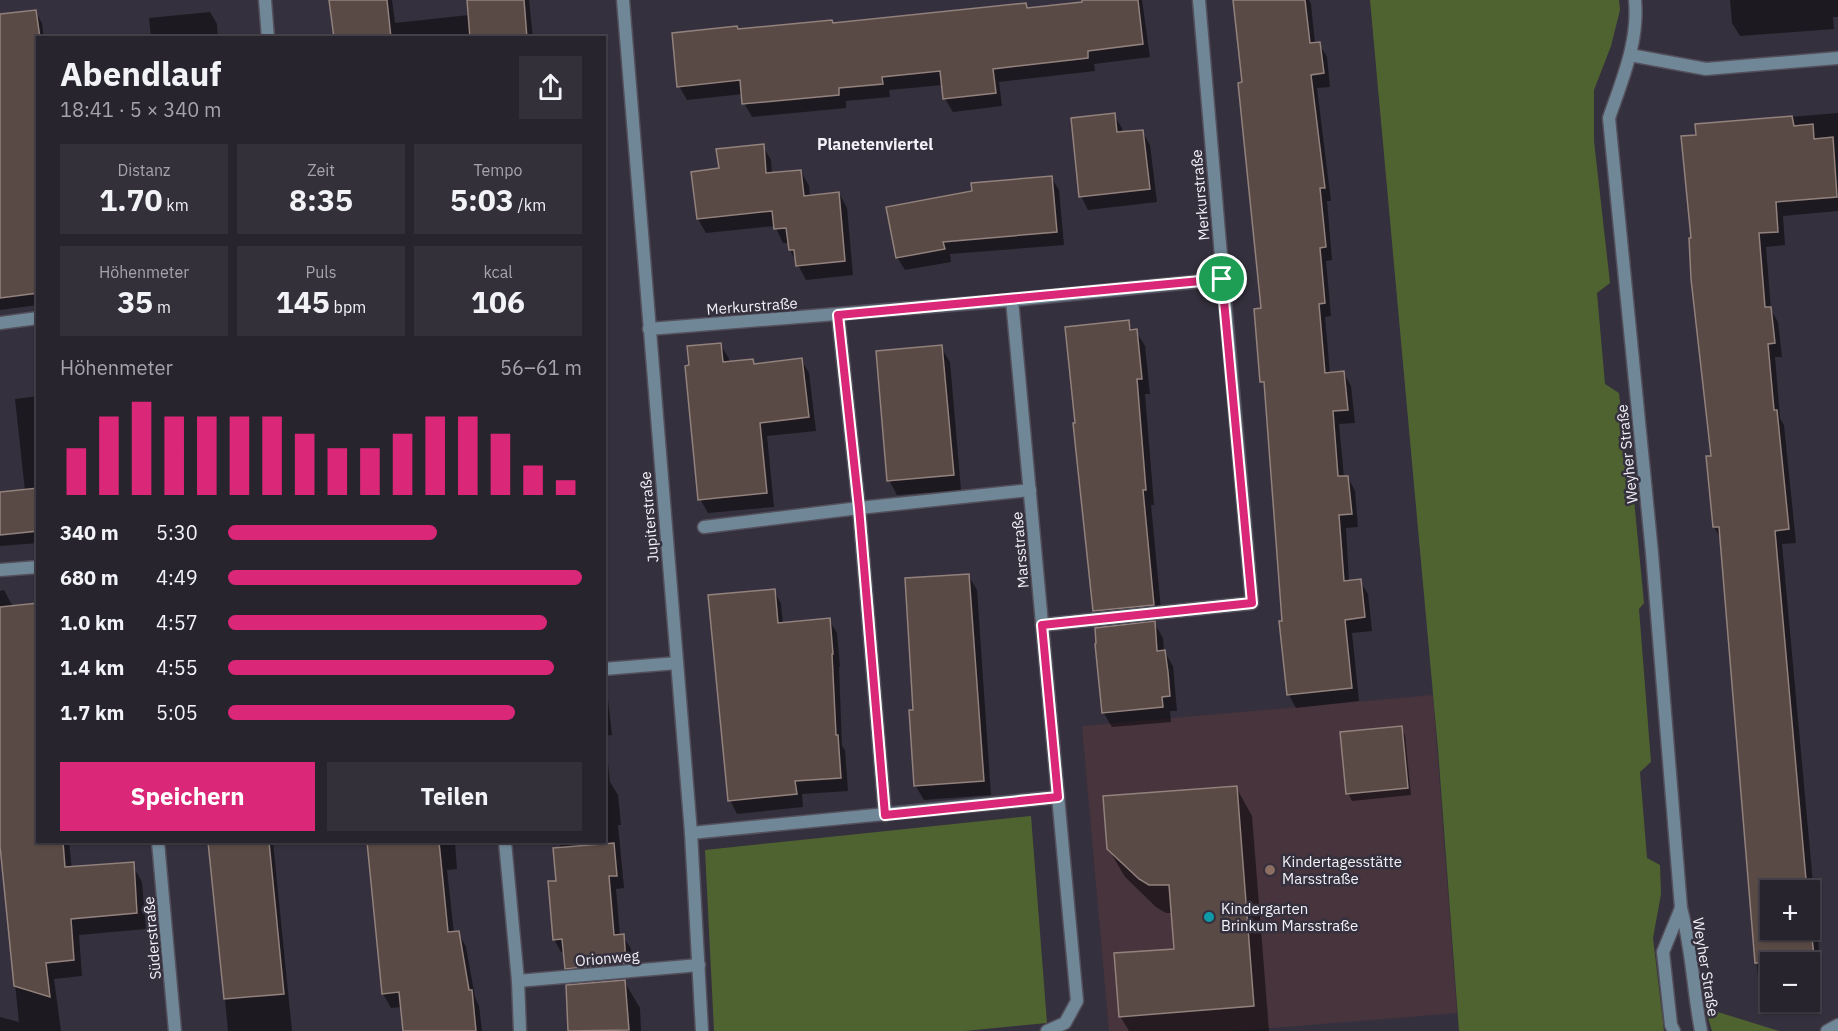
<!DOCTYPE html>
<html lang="de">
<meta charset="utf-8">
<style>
body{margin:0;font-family:"IBM Plex Sans",sans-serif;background:#34303a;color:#f1f3f6;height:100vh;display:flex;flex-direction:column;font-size:22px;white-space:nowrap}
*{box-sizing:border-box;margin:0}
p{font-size:20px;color:#a5a4aa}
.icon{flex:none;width:33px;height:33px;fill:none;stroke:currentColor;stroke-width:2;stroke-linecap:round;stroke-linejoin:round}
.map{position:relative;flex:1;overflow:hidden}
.sheet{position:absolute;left:36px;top:36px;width:570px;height:807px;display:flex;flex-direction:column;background:#28242e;border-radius:0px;box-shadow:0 2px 4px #0004,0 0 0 2px #44414a}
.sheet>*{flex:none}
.buttons{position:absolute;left:1760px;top:880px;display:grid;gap:12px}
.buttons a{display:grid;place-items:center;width:60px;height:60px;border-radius:0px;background:#28242e;box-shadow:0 2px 4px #0004,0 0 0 2px #44414a;font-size:30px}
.pin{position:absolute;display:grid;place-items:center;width:51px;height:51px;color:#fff;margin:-26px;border:3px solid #fff;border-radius:50%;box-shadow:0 2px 6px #0007}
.round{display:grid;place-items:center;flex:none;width:63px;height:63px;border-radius:0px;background:#34303a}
.head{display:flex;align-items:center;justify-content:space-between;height:102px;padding:0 24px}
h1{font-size:33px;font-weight:700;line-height:45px}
.stats{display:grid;grid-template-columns:repeat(3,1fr);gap:9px;height:102px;padding:6px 24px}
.stats div{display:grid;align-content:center;border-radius:0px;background:#34303a;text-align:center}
.stats b{font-size:30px;font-weight:700}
.stats small{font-size:16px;font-weight:400}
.stats p{font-size:16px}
.chart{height:168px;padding:12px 24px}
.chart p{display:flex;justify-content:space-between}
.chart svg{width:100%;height:108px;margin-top:6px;stroke:#db2777;stroke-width:6}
.action{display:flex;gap:12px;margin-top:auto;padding:12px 24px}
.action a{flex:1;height:69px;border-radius:0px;background:#db2777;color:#fff;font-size:24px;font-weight:700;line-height:69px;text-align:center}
.action a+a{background:#34303a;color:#f1f3f6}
ul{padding:0 24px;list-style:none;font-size:20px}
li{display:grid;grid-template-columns:96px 72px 1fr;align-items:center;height:45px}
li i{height:15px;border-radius:8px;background:#db2777}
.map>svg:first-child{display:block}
.education{fill:#47343c}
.green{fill:#4f6331}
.shadow{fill:#0007;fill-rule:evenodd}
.building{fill:#594a45;stroke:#92817c;stroke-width:1.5}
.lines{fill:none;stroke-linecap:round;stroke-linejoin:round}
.lane-casing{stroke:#534f5b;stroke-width:15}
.street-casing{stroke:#534f5b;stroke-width:15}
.lane{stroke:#6f8797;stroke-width:12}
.street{stroke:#6f8797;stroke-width:12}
.route-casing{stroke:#fff;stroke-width:12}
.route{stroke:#db2777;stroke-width:8}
.education-dot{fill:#8d6e63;stroke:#35303d;stroke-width:2}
.culture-dot{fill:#0f9aa8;stroke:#35303d;stroke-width:2}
.labels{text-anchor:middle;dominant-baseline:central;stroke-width:5;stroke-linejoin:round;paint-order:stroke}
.street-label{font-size:15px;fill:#f3f0f8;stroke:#35303d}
.poi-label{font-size:15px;fill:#f3f0f8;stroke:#35303d;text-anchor:start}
.neighbourhood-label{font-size:16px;font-weight:bold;fill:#f3f0f8;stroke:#35303d}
</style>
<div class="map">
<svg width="1838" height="1031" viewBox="0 0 1838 1031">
<rect width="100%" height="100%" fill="#35303d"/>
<!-- education -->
<polygon class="education" points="1433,695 1457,1013 1235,1031 1109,1031 1082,726"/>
<!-- green -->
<g class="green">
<polygon points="1370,0 1619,0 1620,10 1611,46 1594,90 1594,141 1610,283 1597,293 1605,384 1619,393 1628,483 1633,489 1644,603 1639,609 1651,762 1640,772 1647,858 1660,865 1661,894 1653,938 1664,1031 1459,1031 1438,749"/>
<polygon points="1031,816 1047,1023 965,1031 714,1031 705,850"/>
<polygon points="1705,1008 1779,1031 1712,1031"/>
</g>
<!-- shadow -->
<g class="shadow">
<polygon points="331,0 392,0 395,23 469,15 468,0 529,0 533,38 335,38"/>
<polygon points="1084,0 1142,0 1150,57 1094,64 1095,71 999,82 1002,106 953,112 945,99 943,85 889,90 890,97 846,101 846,108 752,117 744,103 743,94 687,100 679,86 738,30 833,25 1026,4 1029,10 1084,3"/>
<polygon points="1235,0 1309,0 1311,4 1315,44 1319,44 1327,57 1330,87 1317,88 1331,201 1327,201 1332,260 1326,261 1331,316 1325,317 1330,374 1344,373 1351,386 1355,423 1339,424 1344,478 1348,477 1355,491 1358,527 1346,528 1349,582 1360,581 1368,594 1372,631 1352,633 1359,701 1296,708 1289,695 1266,388 1262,382 1262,310 1244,84"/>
<polygon points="1730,0 1838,0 1838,17 1833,17 1834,29 1740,36 1732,23"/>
<polygon points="35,11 42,23 44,38 38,38 38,305 0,310 0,15"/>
<polygon points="210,12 217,24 218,38 151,38 149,18"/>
<path d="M 1838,113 L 1838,211 L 1783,216 L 1785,245 L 1766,247 L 1771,310 L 1778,322 L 1782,357 L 1775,357 L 1780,418 L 1784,425 L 1796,543 L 1782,544 L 1821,971 L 1809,972 L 1809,963 L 1770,963 L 1770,989 L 1766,990 L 1758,976 L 1721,539 L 1714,527 L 1712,457 L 1692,240 L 1698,136 L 1697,125 ZM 1770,891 L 1809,891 L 1809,930 L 1770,930 Z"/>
<polygon points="1114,115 1122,128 1122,133 1142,131 1150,145 1157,202 1088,210 1081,196"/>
<polygon points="763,146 771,160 772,174 801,171 809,186 810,196 839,193 847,208 853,275 806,280 790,250 789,243 783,243 775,226 706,233 698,219 720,170"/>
<polygon points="1051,177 1059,190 1064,245 950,254 951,262 905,270 897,257"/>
<polygon points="1128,322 1133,331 1136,331 1145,346 1150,394 1145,394 1154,505 1151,505 1162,620 1153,621 1163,638 1164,651 1173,666 1177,711 1170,711 1171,722 1112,727 1103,712 1105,628 1094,611 1078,460"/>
<polygon points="721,345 729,359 729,363 753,361 755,365 801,359 809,373 816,431 767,436 774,507 708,513 700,499"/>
<polygon points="941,347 950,362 961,490 897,495 889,480"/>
<polygon points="38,396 38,543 0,546 0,493 25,491 15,399"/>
<polygon points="968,575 977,590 991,795 924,800 915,785 915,711"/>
<polygon points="4,590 13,607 38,842 69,842 72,870 133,866 142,882 146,929 79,935 82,976 54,979 61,1031 0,1031 0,1017 19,1022 0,838 0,591"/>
<polygon points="774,590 781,604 783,624 829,620 837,633 840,667 839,667 842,746 845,750 848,791 802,794 803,807 737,814 730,800"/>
<polygon points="604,686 607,691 612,735 605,736 610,782 618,795 621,825 618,825 624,888 616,889 620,936 623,936 631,949 633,976 574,981 566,968 565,952 561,952 554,939 560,849 559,842 604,842"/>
<polygon points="1401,728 1405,735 1411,795 1352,801 1348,793"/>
<polygon points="1236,787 1252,816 1269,1031 1129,1031 1120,1016 1175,950 1173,913 1166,913 1156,907 1125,877 1108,848"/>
<polygon points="210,842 273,842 292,1031 228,1031"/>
<polygon points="368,842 455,842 457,869 447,870 454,933 458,932 466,947 475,997 479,1006 482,1031 405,1031 402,1007 391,1008 383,994"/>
<polygon points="624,981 640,1008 641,1031 570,1031 568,986"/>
</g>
<!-- building -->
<g class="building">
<polygon points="329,0 387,0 391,38 334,38"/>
<polygon points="467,0 524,0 527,38 470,38"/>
<polygon points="1082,0 1138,0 1143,44 1088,51 1088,58 993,69 996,93 943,99 940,71 882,77 883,84 839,88 839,95 742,104 740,80 677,87 672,33 737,26 738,29 832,20 833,23 1026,3 1027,8 1082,2"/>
<polygon points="1233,0 1305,0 1310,43 1320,42 1324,73 1311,75 1325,188 1320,188 1326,247 1320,248 1325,303 1319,304 1325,373 1344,371 1348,410 1333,411 1338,476 1348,476 1352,514 1339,515 1344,581 1361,579 1365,617 1345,620 1352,688 1287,695 1279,621 1282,621 1264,382 1260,382 1254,309 1261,308 1238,83 1242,82"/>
<polygon points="36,10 40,38 38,38 38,293 0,298 0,14"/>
<polygon points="1115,113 1117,132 1143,130 1150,189 1079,197 1071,118"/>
<polygon points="1792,116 1794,126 1813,124 1814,139 1833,137 1837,197 1776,202 1778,232 1759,233 1765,307 1771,307 1775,343 1768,344 1774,410 1777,410 1789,529 1775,531 1807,891 1770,891 1770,930 1809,930 1809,906 1814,957 1795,960 1795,963 1755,963 1719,527 1713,527 1706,456 1711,456 1691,279 1689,238 1691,238 1681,136 1696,135 1695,124"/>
<polygon points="764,144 766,173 801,170 804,196 839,192 845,261 796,266 794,250 789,250 786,228 774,229 772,211 697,219 691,172 719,168 716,149"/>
<polygon points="1052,176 1057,232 943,242 945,249 896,258 886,207 972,191 971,183"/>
<polygon points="1129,320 1130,330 1137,329 1142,379 1137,379 1146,490 1143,490 1154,605 1093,611 1077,461 1073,423 1075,423 1065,327"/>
<polygon points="721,343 723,362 753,359 754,364 802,358 809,417 760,423 767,493 698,500 685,366 689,365 687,346"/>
<polygon points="942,345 954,475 887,481 876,351"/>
<polygon points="38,488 38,531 0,535 0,492"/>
<polygon points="969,574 984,781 914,786 909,710 913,710 905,578"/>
<polygon points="775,589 778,623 830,618 833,654 832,654 836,735 838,735 841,778 795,781 797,794 728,801 708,595"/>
<polygon points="38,603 38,844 63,842 65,867 134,862 137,913 71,919 74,960 46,963 50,997 14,986 0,846 0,607"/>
<polygon points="1155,621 1157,651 1165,650 1168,672 1170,696 1162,697 1163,707 1102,713 1095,644 1096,643 1095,628"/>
<polygon points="1402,726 1408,788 1346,794 1340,732"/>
<polygon points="1237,786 1254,1006 1119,1017 1114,953 1174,949 1169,885 1149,885 1139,879 1107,849 1103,796"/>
<polygon points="208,842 269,842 284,994 224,999"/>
<polygon points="367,842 439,842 448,932 459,931 469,990 472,990 476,1031 403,1031 399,992 382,994"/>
<polygon points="614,843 617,876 609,876 614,935 624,934 626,963 565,969 562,939 553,940 548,881 556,881 553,848"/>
<polygon points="625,980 629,1030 568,1031 566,985"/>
</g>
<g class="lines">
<!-- lane casing -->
<g class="lane-casing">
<polyline id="lane" points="0,323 38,318"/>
</g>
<!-- street casing -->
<g class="street-casing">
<g id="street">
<polyline points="265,0 268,38"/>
<polyline points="623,0 691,833 702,1031"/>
<path d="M 1635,0 C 1639,41 1622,80 1609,118 L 1652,553 L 1681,908 C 1692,949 1693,990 1701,1031"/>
<polyline points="1630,55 1706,69 1838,58"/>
<polyline points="1012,300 1077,1001 1065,1023 1047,1031"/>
<polyline points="838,315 859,508 885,815"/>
<polyline points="649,329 1012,300 1223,279 1199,0"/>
<polyline points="704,527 859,508 1030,490"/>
<polyline points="0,570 38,567"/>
<polyline points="1042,625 1252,603 1223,279"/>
<polyline points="604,669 677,663"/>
<polyline points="691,833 1058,797"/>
<polyline points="158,842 175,1031"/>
<polyline points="505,842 518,981 520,1031"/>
<polyline points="518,981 699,965"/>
<polyline points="1674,1031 1671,1025 1663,952 1681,908"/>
<polyline points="1827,1031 1838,1025"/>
</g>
</g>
<!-- lane -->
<use href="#lane" class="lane"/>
<!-- street -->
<use href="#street" class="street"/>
</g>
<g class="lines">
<!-- route casing -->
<g class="route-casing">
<polygon id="route" points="1222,279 1252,603 1042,625 1058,797 885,815 859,508 838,315"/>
</g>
<!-- route -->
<use href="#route" class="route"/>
</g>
<!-- markers -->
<circle class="education-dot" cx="1270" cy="870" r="6"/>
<circle class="culture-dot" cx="1209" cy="917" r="6"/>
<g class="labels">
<!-- street labels -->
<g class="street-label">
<text transform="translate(1200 195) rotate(-95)">Merkurstraße</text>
<text transform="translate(752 306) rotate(-4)">Merkurstraße</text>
<text transform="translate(1627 454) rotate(-96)">Weyher Straße</text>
<text transform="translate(649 517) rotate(-95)">Jupiterstraße</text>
<text transform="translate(1020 550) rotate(-95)">Marsstraße</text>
<text transform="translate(152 938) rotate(-95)">Süderstraße</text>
<text transform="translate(607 958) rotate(-5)">Orionweg</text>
<text transform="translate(1706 967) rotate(81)">Weyher Straße</text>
</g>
<!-- poi labels -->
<g class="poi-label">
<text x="1282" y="861">Kindertagesstätte<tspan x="1282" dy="17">Marsstraße</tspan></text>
<text x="1221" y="908">Kindergarten<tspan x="1221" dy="17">Brinkum Marsstraße</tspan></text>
</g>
<!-- neighbourhood labels -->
<g class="neighbourhood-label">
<text x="875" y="144">Planetenviertel</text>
</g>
</g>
</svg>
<div class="buttons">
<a>+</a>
<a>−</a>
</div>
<div class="pin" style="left:1222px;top:279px;background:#1e9e55"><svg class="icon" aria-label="arrive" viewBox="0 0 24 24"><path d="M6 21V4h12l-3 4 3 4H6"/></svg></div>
<section class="sheet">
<div class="head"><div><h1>Abendlauf</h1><p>18:41 · 5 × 340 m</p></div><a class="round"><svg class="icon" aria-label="share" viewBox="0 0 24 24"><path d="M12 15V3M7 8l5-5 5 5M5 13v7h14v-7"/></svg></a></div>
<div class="stats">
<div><p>Distanz</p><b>1.70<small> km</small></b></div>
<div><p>Zeit</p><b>8:35</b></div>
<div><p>Tempo</p><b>5:03<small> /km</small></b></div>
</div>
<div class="stats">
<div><p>Höhenmeter</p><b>35<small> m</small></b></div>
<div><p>Puls</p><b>145<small> bpm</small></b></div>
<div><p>kcal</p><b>106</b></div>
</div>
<div class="chart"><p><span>Höhenmeter</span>56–61 m</p>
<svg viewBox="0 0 160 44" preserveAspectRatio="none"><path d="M5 44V25M15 44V12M25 44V6M35 44V12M45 44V12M55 44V12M65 44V12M75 44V19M85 44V25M95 44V25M105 44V19M115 44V12M125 44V12M135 44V19M145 44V32M155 44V38"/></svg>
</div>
<ul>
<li><b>340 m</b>5:30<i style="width:59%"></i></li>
<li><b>680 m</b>4:49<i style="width:100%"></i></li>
<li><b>1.0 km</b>4:57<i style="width:90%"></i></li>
<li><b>1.4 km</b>4:55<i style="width:92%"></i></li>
<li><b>1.7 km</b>5:05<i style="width:81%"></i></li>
</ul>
<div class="action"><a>Speichern</a><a>Teilen</a></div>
</section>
</div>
